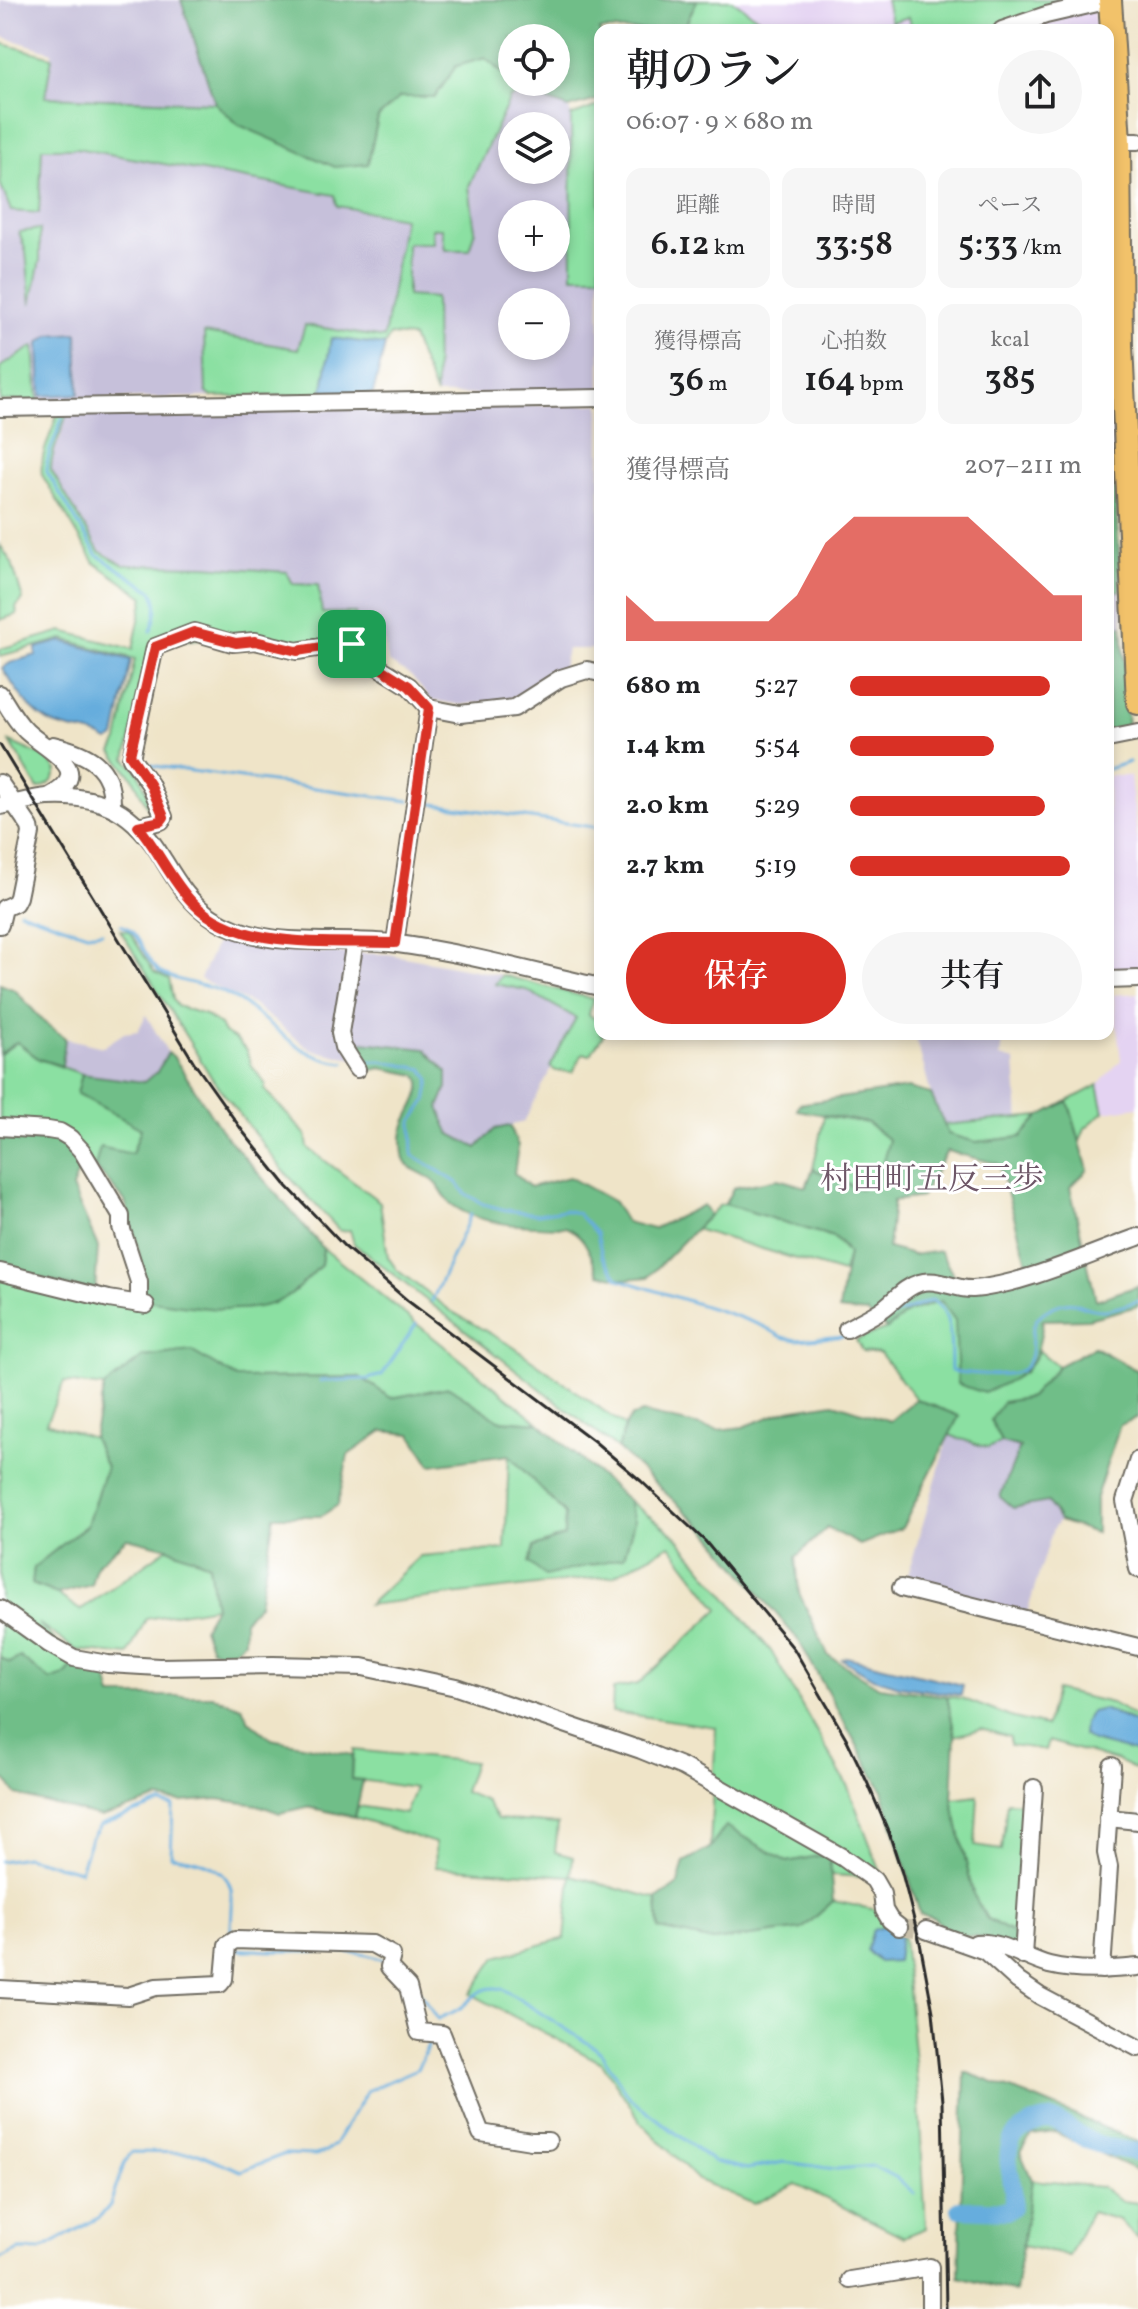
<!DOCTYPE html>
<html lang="ja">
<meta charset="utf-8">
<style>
body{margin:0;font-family:Vollkorn,"Noto Serif JP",serif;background:#f6f6f6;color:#202124;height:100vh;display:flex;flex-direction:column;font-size:30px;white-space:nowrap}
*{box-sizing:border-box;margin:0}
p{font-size:26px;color:#757577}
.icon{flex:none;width:44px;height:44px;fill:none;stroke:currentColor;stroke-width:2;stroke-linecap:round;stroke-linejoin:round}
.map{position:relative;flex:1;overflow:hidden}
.side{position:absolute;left:594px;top:24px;width:520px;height:1016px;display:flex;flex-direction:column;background:#fff;border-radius:16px;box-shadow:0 4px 12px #0003}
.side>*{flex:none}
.tools{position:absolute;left:498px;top:24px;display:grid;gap:16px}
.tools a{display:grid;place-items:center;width:72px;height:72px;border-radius:50%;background:#fff;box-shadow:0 4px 12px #0003;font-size:40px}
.pin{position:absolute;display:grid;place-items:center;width:68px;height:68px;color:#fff;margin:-34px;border-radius:16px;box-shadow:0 4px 12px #0006}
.round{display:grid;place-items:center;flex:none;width:84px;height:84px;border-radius:42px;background:#f6f6f6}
.summary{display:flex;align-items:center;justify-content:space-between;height:136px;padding:0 32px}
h1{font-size:44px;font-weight:600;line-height:60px}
.metrics{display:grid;grid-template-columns:repeat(3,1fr);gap:12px;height:136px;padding:8px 32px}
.metrics div{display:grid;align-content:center;border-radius:16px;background:#f6f6f6;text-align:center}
.metrics b{font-size:34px;font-weight:600}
.metrics small{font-size:22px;font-weight:400}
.metrics p{font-size:22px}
.chart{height:224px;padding:16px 32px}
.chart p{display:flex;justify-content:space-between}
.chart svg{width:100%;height:144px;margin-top:8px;fill:#d93025;opacity:.7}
.cta{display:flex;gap:16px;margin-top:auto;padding:16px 32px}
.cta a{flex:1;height:92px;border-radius:48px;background:#d93025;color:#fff;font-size:32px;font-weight:600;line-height:92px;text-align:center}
.cta a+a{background:#f6f6f6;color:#202124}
ul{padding:0 32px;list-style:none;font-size:26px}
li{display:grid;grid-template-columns:128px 96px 1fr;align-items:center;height:60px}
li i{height:20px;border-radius:10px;background:#d93025}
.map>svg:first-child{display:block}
.built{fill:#e4d3f2}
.industrial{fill:#c6c0da;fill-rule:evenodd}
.green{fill:#8be0a2;stroke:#5b8666;stroke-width:2}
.forest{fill:#70be88;stroke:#4e745a;stroke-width:2;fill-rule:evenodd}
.water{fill:#66addd;stroke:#486c84;stroke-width:2}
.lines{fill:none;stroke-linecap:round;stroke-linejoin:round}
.stream{stroke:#66addd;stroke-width:3}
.river{stroke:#66addd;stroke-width:18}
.minor-tunnel{stroke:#c8bfa9;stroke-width:16;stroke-dasharray:16 8;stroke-linecap:butt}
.minor-casing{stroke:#706c62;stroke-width:20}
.highway-casing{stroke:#706c62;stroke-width:26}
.minor{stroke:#fff;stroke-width:16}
.highway{stroke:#f2c26a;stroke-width:22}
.rail{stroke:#2b2b2b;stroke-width:3}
.route-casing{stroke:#fff;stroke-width:16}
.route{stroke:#d93025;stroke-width:10}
.labels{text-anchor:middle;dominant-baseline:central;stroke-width:6;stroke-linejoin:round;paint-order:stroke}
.quarter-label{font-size:32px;fill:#6e5768;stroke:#fff}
</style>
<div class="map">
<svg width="1138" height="2309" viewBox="0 0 1138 2309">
<rect width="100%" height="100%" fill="#fff"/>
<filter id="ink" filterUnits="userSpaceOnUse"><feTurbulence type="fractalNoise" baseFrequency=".0125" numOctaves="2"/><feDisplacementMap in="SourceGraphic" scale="16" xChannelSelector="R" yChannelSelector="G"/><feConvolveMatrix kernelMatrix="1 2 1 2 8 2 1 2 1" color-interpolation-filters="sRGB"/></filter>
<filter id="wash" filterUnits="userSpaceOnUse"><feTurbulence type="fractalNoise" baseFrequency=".006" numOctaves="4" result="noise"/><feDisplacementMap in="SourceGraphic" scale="32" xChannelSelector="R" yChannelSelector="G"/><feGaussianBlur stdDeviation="1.8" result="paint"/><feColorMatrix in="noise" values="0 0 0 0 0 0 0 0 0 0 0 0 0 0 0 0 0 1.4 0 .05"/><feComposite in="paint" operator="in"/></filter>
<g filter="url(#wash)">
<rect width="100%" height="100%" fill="#efe4c8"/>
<!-- built -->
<g class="built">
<polygon points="732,0 1091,0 1097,30 1016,30 1015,20 987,30 765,30 764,23"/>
<polygon points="1108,776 1130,776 1138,842 1138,969 1108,971"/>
<polygon points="1138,993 1138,1107 1104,1112 1098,1085 1121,1060 1113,995"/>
</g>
<!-- industrial -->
<g class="industrial">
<polygon points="0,0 200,0 231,101 215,103 45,97 52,52 0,36"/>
<path d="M 526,93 L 569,108 L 571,116 L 572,275 L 600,276 L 600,393 L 436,395 L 412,337 L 390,335 L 385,345 L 331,338 L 322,395 L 0,401 L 0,151 L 39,163 L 42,148 L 241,151 L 475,230 L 469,187 L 510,98 ZM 512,126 L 556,126 L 556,170 L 512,170 ZM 512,214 L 556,214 L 556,258 L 512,258 ZM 512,302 L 556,302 L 556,346 L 512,346 Z"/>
<polygon points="1108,396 1111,396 1128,730 1108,734"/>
<polygon points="600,404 600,649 567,649 563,667 514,698 461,705 431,700 411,676 388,662 383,632 359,633 354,613 322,613 293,584 287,572 205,566 124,565 99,551 51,470 51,456 60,439 67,413"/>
<polygon points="220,935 251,946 298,952 388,954 501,975 496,984 526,990 577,1018 524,1122 495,1129 477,1149 449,1133 439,1107 447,1088 447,1072 341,1057 310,1049 252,1004 200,979"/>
<polygon points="146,1015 168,1053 157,1072 144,1082 82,1074 62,1066 65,1038 103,1047 124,1033 138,1031"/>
<polygon points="915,1034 1003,1034 1000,1057 1015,1061 1019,1120 944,1125 931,1094"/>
<polygon points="949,1435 988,1448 1001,1442 1020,1447 1013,1508 1048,1502 1059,1521 1053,1529 1026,1616 912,1588 906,1581"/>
</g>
<!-- green -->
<g class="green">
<polygon points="697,0 732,0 765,23 765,30 688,30 686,24"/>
<polygon points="886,0 1066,0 1067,6 987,30 912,30 909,17 891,22"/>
<polygon points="0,43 52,57 45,97 215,103 239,125 368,164 378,117 400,97 435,97 456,66 485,58 526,93 510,98 469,186 475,230 469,250 445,250 442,228 432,228 433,243 407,243 407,296 435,298 436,395 412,337 390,335 385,345 331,338 322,395 212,397 206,392 204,333 298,349 305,325 384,338 404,218 337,206 335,195 76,148 42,148 39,213 11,211 0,183"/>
<polygon points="600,105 600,276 572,276 571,116"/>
<polygon points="40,229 40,260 31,304 26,252 19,232"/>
<polygon points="34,346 38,401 0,401 0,367"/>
<path d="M 67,413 C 62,432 51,451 51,470 L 99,551 L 124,565 L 205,566 L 287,572 L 293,584 L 318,585 L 322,613 L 355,613 L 359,632 L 375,632 L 376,654 L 350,637 L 295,646 L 254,635 L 152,643 L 126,759 L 139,773 L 156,817 L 151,814 L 133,778 L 112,752 L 118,741 L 135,659 L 63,639 L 0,656 L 0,649 L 62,631 L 133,649 L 144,597 L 95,563 L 42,475 C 39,456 52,434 57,414 Z"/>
<polygon points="0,545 12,563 23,600 16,607 17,614 0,620"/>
<path d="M 10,742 L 47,758 L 57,770 C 54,781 49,786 38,789 Z"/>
<polygon points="120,930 129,931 154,972 169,979 173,999 177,1006 205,1015 220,1025 224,1033 235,1039 246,1050 251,1064 266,1085 264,1089 306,1135 308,1148 380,1202 388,1257 397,1270 451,1311 512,1346 625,1426 618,1449 354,1244 350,1230 340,1231 283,1170 213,1080"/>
<polygon points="502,975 593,999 589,1015 600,1022 600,1034 604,1034 590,1055 583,1053 573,1072 556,1071 550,1067 576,1018 526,990 495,984"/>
<polygon points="17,1042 39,1059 82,1074 77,1094 141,1128 132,1154 95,1167 0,1131 0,1054"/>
<polygon points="1098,1085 1104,1112 1085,1128 1080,1141 1068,1101"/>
<polygon points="824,1116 868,1123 890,1141 878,1178 861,1189 813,1169"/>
<polygon points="1040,1116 1021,1137 976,1142 947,1134 944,1125"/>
<polygon points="725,1204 833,1237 848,1253 843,1273 695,1229 719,1206"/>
<polygon points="323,1248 539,1423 499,1420 449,1387 391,1398 360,1377 237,1378 191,1351 143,1357 104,1387 64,1382 46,1423 93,1438 106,1467 87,1525 34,1567 32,1584 57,1594 80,1610 168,1548 209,1564 215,1607 146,1619 128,1655 76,1650 38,1623 76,1663 65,1675 50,1680 20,1657 10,1663 0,1657 0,1267 144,1300 321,1266"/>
<polygon points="941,1300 955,1320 1023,1374 1039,1351 1058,1366 1030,1397 991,1420 1001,1442 988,1448 949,1435 959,1416 916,1399 880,1353 862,1351 856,1340 887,1329 908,1312"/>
<polygon points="509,1455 565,1514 564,1536 534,1547 529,1563 634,1522 629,1501 675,1535 771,1651 848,1787 883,1878 831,1875 829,1854 787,1862 726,1826 710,1848 716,1727 612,1712 613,1689 638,1684 719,1609 670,1545 613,1576 368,1605 420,1556 505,1549"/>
<path d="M 1056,1690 L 1111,1703 L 1138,1718 L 1138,1724 C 1118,1714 1099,1701 1084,1723 L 1138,1753 L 1138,1771 L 1118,1761 L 1048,1741 L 1045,1750 L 1010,1745 L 1010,1737 L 981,1729 L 955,1736 L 947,1696 L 964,1699 L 1010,1717 L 1046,1726 Z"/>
<polygon points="354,1750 474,1762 464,1792 486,1801 497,1819 558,1824 555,1852 573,1857 571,1875 657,1899 659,1929 713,1941 802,1929 833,1901 877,1910 903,1938 919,2104 926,2228 904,2237 796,2184 754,2204 698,2180 642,2123 602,2063 471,1994 496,1957 565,1938 571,1876 436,1867 435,1843 355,1817 358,1806 405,1814 415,1788 352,1779"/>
<polygon points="978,1796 975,1846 1002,1850 1007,1802 1027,1803 1017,1935 987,1919 973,1894 952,1799"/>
<polygon points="1032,2180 1101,2187 1122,2201 1138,2203 1138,2238 1119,2220 1091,2212 1069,2256 1022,2246"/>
</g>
<!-- forest -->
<g class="forest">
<polygon points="181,0 697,0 686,24 688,30 600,30 600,99 569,108 526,93 514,82 556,82 556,38 512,38 512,81 485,58 456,66 435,97 400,97 378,117 368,164 335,167 239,125 215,103"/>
<polygon points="1115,483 1121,591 1109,591 1108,484"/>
<polygon points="1108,626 1122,626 1128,730 1108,734"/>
<polygon points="0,984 15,990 45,1023 65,1038 62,1066 39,1059 17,1042 0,1054"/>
<path d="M 363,1042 L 425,1049 L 447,1072 L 447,1088 L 439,1107 L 449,1133 L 477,1148 L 495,1129 L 510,1126 L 518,1146 L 514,1173 L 530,1187 L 569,1177 L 614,1202 L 626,1222 L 653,1229 L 703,1205 L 709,1215 L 648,1277 L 626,1279 L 599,1274 C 590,1255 586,1234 565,1227 C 528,1226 480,1227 450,1203 C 443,1196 440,1184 431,1179 C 408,1164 402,1172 402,1138 C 403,1116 423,1102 420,1079 L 416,1075 L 381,1068 L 361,1073 L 352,1047 Z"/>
<path d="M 168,1053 L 173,1056 L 221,1130 L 323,1248 L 321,1265 C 311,1275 300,1288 288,1296 C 252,1320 185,1305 144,1300 L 141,1260 L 125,1201 L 95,1167 L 100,1147 L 132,1154 L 141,1129 L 77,1093 L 82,1074 L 144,1082 L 157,1072 Z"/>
<path d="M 908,1088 L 931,1094 L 948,1134 L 976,1142 L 1021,1137 L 1040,1116 L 1068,1101 L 1088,1170 L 1070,1187 L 1096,1300 L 1138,1286 L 1138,1306 L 1088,1319 L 1043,1320 C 1037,1370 1027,1373 984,1393 L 958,1384 L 955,1320 L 941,1301 L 908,1312 L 887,1329 L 867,1313 L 839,1310 L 848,1253 L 841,1243 L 833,1237 L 725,1204 L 733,1188 L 778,1179 L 806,1187 L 813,1169 L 861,1189 L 878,1178 L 889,1140 L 868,1123 L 797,1110 L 799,1104 ZM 947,1151 L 999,1164 L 1029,1269 L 981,1284 L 954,1277 L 940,1251 L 913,1255 L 888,1248 L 893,1201 L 921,1197 Z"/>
<path d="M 0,1131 C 39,1133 57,1127 82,1162 L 72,1188 L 98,1247 L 95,1293 L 0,1267 Z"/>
<polygon points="1094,1347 1138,1371 1138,1417 1120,1425 1096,1497 1096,1533 1059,1521 1048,1502 1013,1508 1000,1497 1020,1447 1001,1442 991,1420 1003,1402 1030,1397 1058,1366"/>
<polygon points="191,1351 237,1378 360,1377 391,1398 449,1387 499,1420 539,1423 629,1501 634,1522 624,1557 545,1576 529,1563 534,1547 564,1536 565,1514 509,1455 431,1465 411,1434 383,1431 348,1455 338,1505 321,1516 274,1516 259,1604 244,1620 244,1641 228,1655 211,1649 203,1628 215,1607 209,1564 168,1548 127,1538 96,1565 91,1585 57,1594 32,1584 34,1567 87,1525 106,1467 93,1438 104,1387 143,1357"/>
<polygon points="916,1399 959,1416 902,1528 860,1545 827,1528 796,1557 799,1593 828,1655 879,1687 947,1696 955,1736 952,1799 973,1894 987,1919 1017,1935 1016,1950 975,1936 954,1936 934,1918 920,1914 882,1790 799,1641 709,1533 618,1449 625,1426 632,1416 643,1413 718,1430 743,1427 788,1410 834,1403 890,1421"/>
<polygon points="0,1657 10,1663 20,1657 50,1680 65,1675 76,1663 105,1668 112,1696 212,1696 242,1707 249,1721 271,1739 353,1755 352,1779 363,1780 355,1817 307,1807 280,1813 258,1805 217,1799 182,1802 158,1799 101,1817 16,1795 6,1780 0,1778"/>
<polygon points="726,1826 787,1862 829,1854 833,1901 802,1929 713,1941 659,1929 657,1899 678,1884 684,1862 710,1848"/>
<polygon points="965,2072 1029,2096 1138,2142 1138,2171 1055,2132 1032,2135 1020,2152 1032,2180 1015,2292 959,2277"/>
</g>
<!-- water -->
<g class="water">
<polygon points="77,333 79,394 41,396 39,343 50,335"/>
<polygon points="331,338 385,345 373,394 322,395"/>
<path d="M 62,641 L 131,660 L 115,737 L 108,741 C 94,732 82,732 66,728 C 35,722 18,692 2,668 L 12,662 L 36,655 L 36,648 Z"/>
<polygon points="846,1657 963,1685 961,1695 899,1686 873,1678 842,1659"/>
<polygon points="1103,1709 1138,1724 1138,1753 1092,1741 1083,1735 1084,1723 1091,1712"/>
<polygon points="886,1926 900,1938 897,1961 879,1962 867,1950 873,1930"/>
</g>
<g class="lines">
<!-- stream -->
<g class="stream">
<path d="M 62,418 C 57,437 46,452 47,472 L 97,555 L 152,591 C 160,605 156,617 151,631"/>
<polyline points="142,762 155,766 409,801"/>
<polyline points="1108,769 1129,762"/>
<polyline points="420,802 600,828"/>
<polyline points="20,911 87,934 102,932"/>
<path d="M 121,925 C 142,932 143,958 159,971 C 173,981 201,984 218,990 C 266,1009 289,1058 344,1063"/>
<polyline points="360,1062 381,1061 423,1069 430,1080 426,1101 412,1122 413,1155 456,1182 466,1194 483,1204 506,1210 538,1214 564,1210 577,1213 597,1234 602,1256 619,1279 736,1316 765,1327 782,1337 797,1340 845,1336"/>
<polyline points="432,1301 471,1214"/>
<path d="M 852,1335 L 865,1332 L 894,1315 L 932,1300 C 955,1314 950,1347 951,1371 C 965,1373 1014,1379 1024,1368 C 1041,1350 1020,1324 1049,1309 C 1078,1294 1078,1310 1102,1310 C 1114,1310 1127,1304 1138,1301"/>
<polyline points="320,1381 368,1379 382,1375 416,1324"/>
<path d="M 0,1861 L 26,1857 L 80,1871 L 91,1838 L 100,1825 L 161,1803 L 173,1806 L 171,1856 C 190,1858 223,1864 230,1886 C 235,1901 230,1921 231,1937"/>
<path d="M 232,1948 C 237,1950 248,1950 255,1950 C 296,1954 349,1945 386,1961"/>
<polyline points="415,1986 438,2019"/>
<path d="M 438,2019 C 446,2015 455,2012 462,2007 C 477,1994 483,1985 503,1989 L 594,2047 L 601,2053 L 631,2099 L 714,2162 L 747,2169 L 784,2162 L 836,2169 L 874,2166 L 897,2178 L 915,2194"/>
<polyline points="0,2259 19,2250 40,2250 100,2217 110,2205 124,2164 131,2152 198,2153 241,2171 285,2154 315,2155 326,2152 335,2144 367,2091 417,2069 432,2037"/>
</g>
<!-- river -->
<path class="river" d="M 960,2209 L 1007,2211 L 1012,2207 C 1017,2185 1004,2165 1010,2145 C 1012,2136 1019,2131 1027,2127 C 1060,2108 1067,2133 1095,2143 C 1109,2148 1123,2150 1138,2152"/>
</g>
</g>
<g filter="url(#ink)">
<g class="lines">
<!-- minor-tunnel -->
<polyline class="minor-tunnel" points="899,1927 926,1930"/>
<!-- minor casing -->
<g class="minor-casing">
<g id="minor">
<polyline points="1002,30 1046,15 1110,0"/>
<polyline points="1119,141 1138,141"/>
<polyline points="0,408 600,398"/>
<path d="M 0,694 C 8,707 15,720 26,731 C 47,751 98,771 48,797"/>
<polyline points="1108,739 1138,733"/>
<path d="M 53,745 C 87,753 112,765 112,804"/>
<polyline points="0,783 30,827 31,833 18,897 15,903 4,908 0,925"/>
<path d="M 0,806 C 16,804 32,798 48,797 C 103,794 135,812 163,859 C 177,882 190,904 213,918 C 268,953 337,935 398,944 C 466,953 533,972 600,987"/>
<polyline points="138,826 161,821 164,817 150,784 131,758 155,647 194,632 232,643 255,641 297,651 348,643 377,666 409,686 429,708 460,714 514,708 561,678 587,670 600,673"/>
<polyline points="355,941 340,1033 343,1047 357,1069"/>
<polyline points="395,943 429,708"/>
<polyline points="1108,980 1138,979"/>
<polyline points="0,1127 48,1130 60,1132 70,1138 82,1151 121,1216 121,1227 139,1282 139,1304"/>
<polyline points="0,1272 109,1299 146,1305"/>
<path d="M 847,1329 C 859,1322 873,1316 884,1308 C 896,1299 905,1287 919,1283 C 937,1277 954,1290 973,1289 C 1023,1285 1090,1254 1138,1237"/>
<polyline points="1138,1460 1125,1501 1138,1569"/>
<polyline points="901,1588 1138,1647"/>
<polyline points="0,1609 49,1644 74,1658 108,1664 159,1667 273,1665 363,1667 456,1687 641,1750 683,1767 842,1857 874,1880 882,1894 884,1910 890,1920 899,1927"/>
<polyline points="1108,1818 1138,1821"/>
<polyline points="926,1930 985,1951 1018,1981 1040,1996 1138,2048"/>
<path d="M 976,1943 C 1000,1940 1026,1959 1049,1965 C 1078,1972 1108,1970 1138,1967"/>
<polyline points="1023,1956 1034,1788"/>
<polyline points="1102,1970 1109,1867 1106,1853 1112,1766"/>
<polyline points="0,1989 128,1996 156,1987 220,1984 224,1979 227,1945 235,1940 372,1944 392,1955 389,1967 408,1987 419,2032 442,2034 481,2133 531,2141 548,2141"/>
<polyline points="850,2280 930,2267 930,2309"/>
</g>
</g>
<!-- highway casing -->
<g class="highway-casing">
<polyline id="highway" points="1110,0 1119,141 1121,345 1138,703"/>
</g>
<!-- minor -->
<use href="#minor" class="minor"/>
<!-- highway -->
<use href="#highway" class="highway"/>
<!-- rail -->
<polyline class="rail" points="0,745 195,1064 244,1133 285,1184 344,1246 408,1301 594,1441 641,1481 705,1541 794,1649 846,1738 868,1784 889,1833 902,1873 920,1943 933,2012 942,2101 946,2309"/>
</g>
</g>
<g class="lines" filter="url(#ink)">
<!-- route casing -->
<g class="route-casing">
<path id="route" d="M 194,632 L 236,643 L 255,641 L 297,651 L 348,643 L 377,666 L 409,686 L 429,708 L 395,943 C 333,940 239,952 192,902 C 171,880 158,850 138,826 L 161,821 L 164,817 L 150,784 L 130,755 L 155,647 Z"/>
</g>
<!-- route -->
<use href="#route" class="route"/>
</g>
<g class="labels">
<!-- quarter labels -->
<g class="quarter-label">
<text x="932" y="1181">村田町五反三歩</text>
</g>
</g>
</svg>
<div class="tools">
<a><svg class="icon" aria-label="locate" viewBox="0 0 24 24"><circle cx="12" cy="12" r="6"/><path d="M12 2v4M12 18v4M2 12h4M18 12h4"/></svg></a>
<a><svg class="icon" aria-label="layers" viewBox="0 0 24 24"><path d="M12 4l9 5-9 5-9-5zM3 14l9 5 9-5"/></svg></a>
<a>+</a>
<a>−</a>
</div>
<div class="pin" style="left:352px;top:644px;background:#1e9e55"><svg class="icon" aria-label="arrive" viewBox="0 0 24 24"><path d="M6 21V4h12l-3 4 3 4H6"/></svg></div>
<section class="side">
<div class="summary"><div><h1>朝のラン</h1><p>06:07 · 9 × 680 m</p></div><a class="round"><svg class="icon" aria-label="share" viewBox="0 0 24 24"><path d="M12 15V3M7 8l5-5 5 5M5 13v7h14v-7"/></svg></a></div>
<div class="metrics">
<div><p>距離</p><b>6.12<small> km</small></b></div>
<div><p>時間</p><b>33:58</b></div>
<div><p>ペース</p><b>5:33<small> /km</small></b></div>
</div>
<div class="metrics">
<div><p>獲得標高</p><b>36<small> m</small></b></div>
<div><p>心拍数</p><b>164<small> bpm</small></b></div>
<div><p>kcal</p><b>385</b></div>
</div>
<div class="chart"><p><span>獲得標高</span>207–211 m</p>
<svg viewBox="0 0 160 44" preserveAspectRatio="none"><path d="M0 44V30L10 38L20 38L30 38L40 38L50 38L60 30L70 14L80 6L90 6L100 6L110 6L120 6L130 14L140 22L150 30L160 30V44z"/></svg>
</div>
<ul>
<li><b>680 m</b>5:27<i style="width:86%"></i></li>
<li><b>1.4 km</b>5:54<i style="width:62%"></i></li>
<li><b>2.0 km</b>5:29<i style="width:84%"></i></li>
<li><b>2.7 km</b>5:19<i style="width:95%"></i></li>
</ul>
<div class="cta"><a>保存</a><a>共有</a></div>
</section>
</div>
